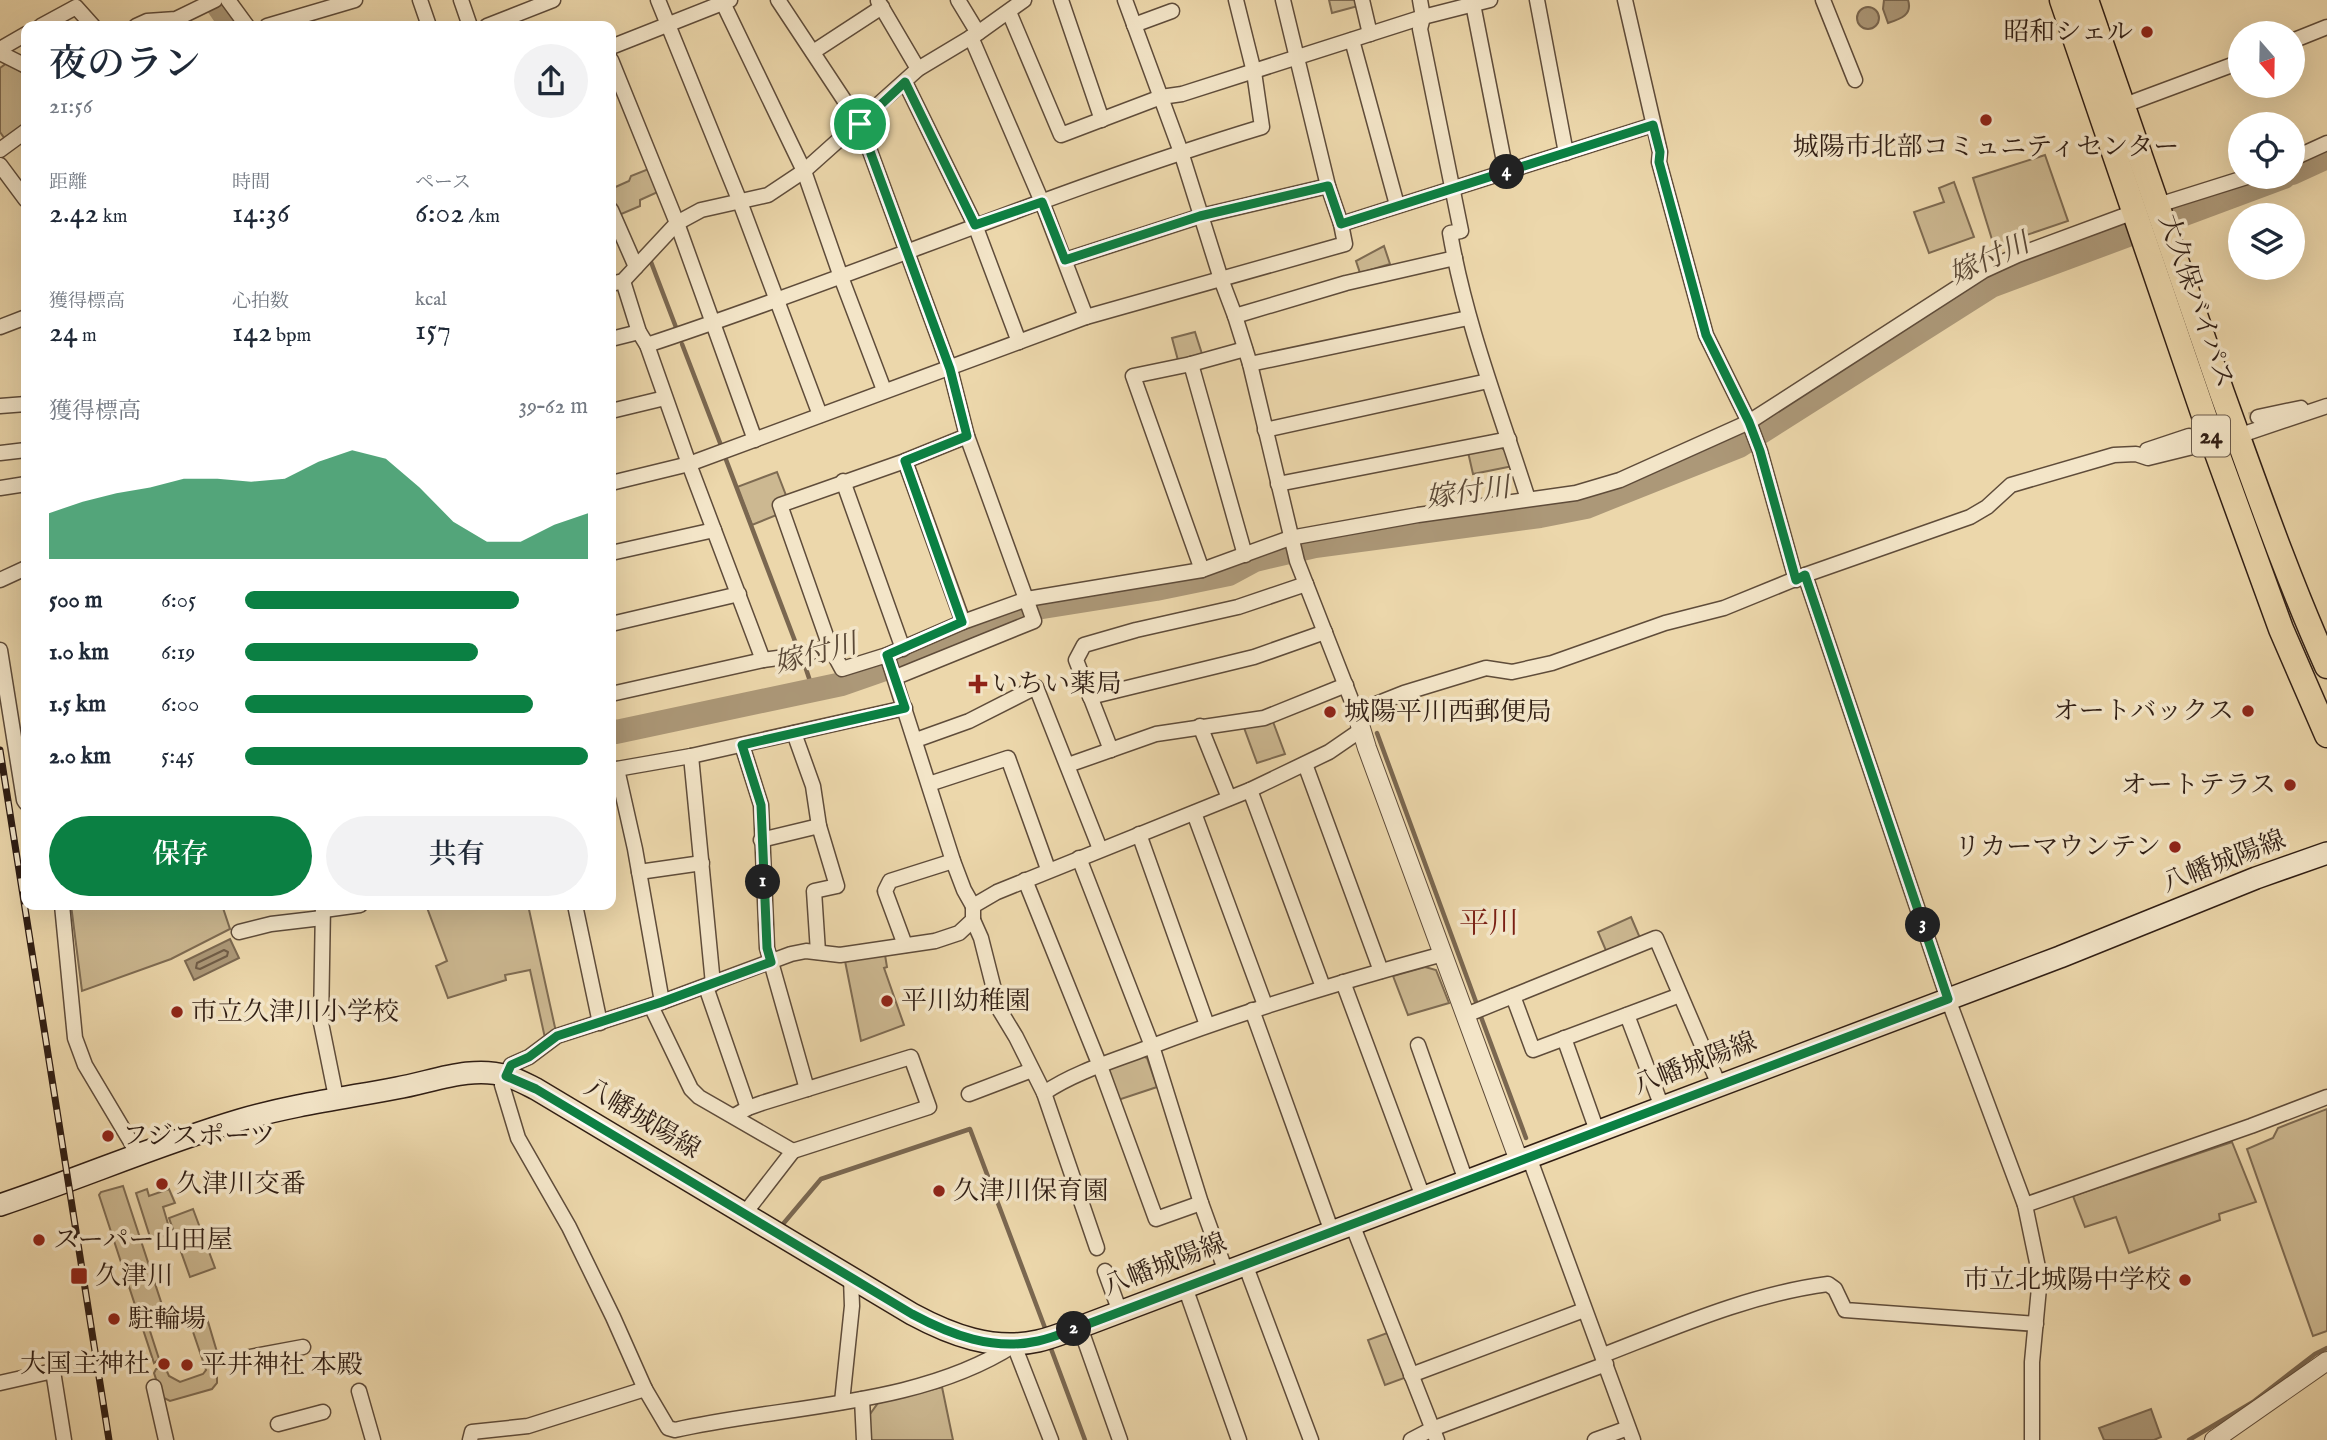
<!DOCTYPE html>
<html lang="ja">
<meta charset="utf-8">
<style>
body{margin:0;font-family:"IM FELL English","Noto Serif JP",serif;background:#f2f2f3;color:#1f2937;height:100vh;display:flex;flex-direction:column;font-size:26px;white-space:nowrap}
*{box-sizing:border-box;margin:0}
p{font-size:23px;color:#747a83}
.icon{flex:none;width:38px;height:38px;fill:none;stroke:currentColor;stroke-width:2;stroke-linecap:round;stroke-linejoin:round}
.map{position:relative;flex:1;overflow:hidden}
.details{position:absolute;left:21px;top:21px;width:595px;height:889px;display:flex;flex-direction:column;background:#fff;border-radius:14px;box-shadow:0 7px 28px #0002}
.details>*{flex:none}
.needle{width:46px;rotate:160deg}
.buttons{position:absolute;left:2228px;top:21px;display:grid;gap:14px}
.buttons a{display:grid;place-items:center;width:77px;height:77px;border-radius:50%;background:#fff;box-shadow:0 7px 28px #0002;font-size:35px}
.pin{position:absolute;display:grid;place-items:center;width:60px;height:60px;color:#fff;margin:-30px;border:4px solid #fff;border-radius:50%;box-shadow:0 2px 7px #0007}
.km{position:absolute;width:35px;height:35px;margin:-18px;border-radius:50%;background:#222;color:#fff;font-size:19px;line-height:35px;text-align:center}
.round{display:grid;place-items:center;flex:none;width:74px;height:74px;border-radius:37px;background:#f2f2f3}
.headline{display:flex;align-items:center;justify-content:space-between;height:119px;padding:0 28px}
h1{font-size:38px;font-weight:600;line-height:52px}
.figures{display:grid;grid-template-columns:repeat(3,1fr);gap:10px;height:119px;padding:7px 28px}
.figures div{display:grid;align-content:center}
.figures b{font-size:30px;font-weight:600}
.figures small{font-size:19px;font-weight:400}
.figures p{font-size:19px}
.chart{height:196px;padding:14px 28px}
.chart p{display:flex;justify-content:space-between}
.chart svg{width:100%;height:126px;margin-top:7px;fill:#0b8043;opacity:.7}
.cta{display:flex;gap:14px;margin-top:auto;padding:14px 28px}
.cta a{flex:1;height:80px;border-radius:42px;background:#0b8043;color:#fff;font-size:28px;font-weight:600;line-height:80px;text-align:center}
.cta a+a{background:#f2f2f3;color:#1f2937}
ul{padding:0 28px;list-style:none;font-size:23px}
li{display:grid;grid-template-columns:112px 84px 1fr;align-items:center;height:52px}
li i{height:18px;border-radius:9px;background:#0b8043}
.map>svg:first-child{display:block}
.green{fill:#ccb891;stroke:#7e6b52;stroke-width:2}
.water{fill:#ac9878;stroke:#7a6750;stroke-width:2}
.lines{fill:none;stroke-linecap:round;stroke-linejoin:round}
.shore{stroke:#6e5b46;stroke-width:2}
.stream{stroke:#7a6750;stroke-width:4.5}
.river{stroke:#ac9878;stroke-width:24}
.minor-tunnel{stroke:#c6b28d;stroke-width:14;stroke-dasharray:14 7;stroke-linecap:butt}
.minor-casing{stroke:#5f4c3a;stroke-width:17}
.tertiary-casing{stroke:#5f4c3a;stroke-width:20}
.secondary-casing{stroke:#301e14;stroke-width:24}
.trunk-casing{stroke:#301e14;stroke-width:27}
.minor{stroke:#f3e5c8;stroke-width:14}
.tertiary{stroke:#f3e5c8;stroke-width:18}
.secondary{stroke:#f3e5c8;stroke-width:21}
.trunk{stroke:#ecd7ab;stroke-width:24}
.rail-casing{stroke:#301e14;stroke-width:7}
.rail{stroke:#f3e5c8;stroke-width:4.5;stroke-dasharray:13;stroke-linecap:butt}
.route-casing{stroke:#fff;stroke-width:14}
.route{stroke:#0b8043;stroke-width:9}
.poi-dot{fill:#8f2418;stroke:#f3e5c8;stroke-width:2.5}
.labels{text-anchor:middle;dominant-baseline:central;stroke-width:7;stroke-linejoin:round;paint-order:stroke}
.shield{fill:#f3e5c8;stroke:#6a5a4a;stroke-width:2}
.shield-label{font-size:24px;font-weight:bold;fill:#301e14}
.poi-label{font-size:26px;fill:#301e14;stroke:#f3e5c8;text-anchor:start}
.street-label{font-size:26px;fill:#301e14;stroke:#f3e5c8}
.water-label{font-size:28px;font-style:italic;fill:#5b4937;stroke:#f3e5c8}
.quarter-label{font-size:30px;fill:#7a1f14;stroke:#f3e5c8}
</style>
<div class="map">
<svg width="2327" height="1440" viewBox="0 0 2327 1440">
<rect width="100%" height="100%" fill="#ecd7ab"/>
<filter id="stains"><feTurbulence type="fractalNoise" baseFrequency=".00286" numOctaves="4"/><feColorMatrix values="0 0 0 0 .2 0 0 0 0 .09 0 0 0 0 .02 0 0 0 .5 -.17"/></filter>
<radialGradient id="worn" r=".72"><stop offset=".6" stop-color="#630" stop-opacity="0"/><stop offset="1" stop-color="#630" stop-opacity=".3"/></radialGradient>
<!-- green -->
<g class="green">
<polygon points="1329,0 1357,0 1358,6 1332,13"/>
<polygon points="7,63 26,75 26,123 5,139 0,132 0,68"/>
<polygon points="2045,155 2068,221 1994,246 1973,178"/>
<polygon points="651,168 660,191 640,200 640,206 619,215 611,197 611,189 629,181 631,176"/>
<polygon points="1954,182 1974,237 1929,253 1914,212 1944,202 1939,188"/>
<polygon points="1384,246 1390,264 1360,273 1356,261"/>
<polygon points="1195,332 1203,357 1179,364 1172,338"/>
<polygon points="1498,446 1508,452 1513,466 1473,474 1468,452"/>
<polygon points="777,472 787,498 779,514 752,525 737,487"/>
<polygon points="1272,719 1285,754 1257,763 1243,725"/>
<polygon points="71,905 222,905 230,929 171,959 82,991"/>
<polygon points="426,905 528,905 556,1032 545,1038 530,970 505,975 506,980 448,998 436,966 447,961"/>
<polygon points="1631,917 1640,938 1607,953 1598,932"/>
<polygon points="885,955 887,967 884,968 904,1025 861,1041 845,961"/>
<polygon points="1425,967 1436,970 1449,1003 1408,1015 1393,976"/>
<polygon points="1140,1055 1147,1058 1157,1087 1118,1100 1109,1071 1112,1066"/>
<polygon points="2327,1109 2327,1331 2313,1336 2247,1149 2273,1138 2278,1128"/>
<polygon points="2232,1142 2256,1202 2219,1214 2220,1220 2129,1253 2116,1217 2085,1227 2073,1196"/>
<polygon points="123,1186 164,1311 164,1314 150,1331 159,1359 154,1363 99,1195 101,1192"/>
<polygon points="147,1189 149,1196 169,1189 175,1203 163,1207 171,1234 151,1240 136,1193"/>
<polygon points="193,1209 215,1268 190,1277 169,1218"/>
<polygon points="202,1313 206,1315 217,1352 217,1383 212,1389 170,1401 162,1397 154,1373 156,1369 165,1367 169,1376 180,1382 203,1374 206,1370 189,1320 193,1316"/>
<polygon points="1390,1332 1407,1377 1385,1385 1368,1340"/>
<polygon points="942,1387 953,1440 871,1440 868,1417 878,1403"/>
</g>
<!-- water -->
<g class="water">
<path d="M 1884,0 L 1908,0 C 1913,15 1900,19 1888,23 L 1883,9 Z"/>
<circle cx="1868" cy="18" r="11"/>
<polygon points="230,939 239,958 194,980 185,961"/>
<polygon points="2151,1409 2161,1437 2154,1440 2104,1440 2099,1428"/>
</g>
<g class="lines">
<!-- shore -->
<polygon class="shore" points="224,950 228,952 227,956 200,969 196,968 197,963"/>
<!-- stream -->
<g class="stream">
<polyline points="651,262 677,330"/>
<polyline points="682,344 722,448"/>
<polyline points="725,457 798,649"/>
<polyline points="803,660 813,690"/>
<polyline points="1377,733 1476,1002"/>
<polyline points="1481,1017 1526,1138"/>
<polyline points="783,1224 821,1179 970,1129 1045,1328"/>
<polyline points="1050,1346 1085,1440"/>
<polyline points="2189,1440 2253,1402 2315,1354 2327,1348"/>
</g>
<!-- river -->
<g class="river">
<polyline points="214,0 232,26"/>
<polyline points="2292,173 2327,157"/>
<polyline points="611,731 616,732 842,684 908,661 1024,610 1156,589 1229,574 1255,560 1315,546 1540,516 1586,507 1739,446 1991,286 2284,177"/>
</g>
<!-- minor-tunnel -->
<polyline class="minor-tunnel" points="2189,436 2258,417"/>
<!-- minor casing -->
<g class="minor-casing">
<g id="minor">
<polyline points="228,0 247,26"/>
<polyline points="420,0 429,26"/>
<polyline points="461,0 470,26"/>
<polyline points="658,0 740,202 820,415"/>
<polyline points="778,0 860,124 950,369 967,436 1034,621 896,677"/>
<polyline points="958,0 978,33"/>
<polyline points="1061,0 1102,120"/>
<polyline points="1125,0 1181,152 1221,279 1235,316 1250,364 1297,561 1356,712 1404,693 1486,668 1512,672 1552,663 1665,623 1724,608 1805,575 1970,517 1987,507 2011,485 2114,455 2136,454 2148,458 2213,442"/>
<polyline points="1283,0 1328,186 1341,224 1653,125"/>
<polyline points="1362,0 1370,34"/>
<path d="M 1420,0 L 1423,17 L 1420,29 L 1461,231 L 1450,233 C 1466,325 1500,411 1528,499"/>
<polyline points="1537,0 1566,153"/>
<polyline points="1625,0 1660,152 1659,162 1706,335 1749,422 1760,451 1796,580"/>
<polyline points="1823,0 1855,80"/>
<polyline points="878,1 918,69"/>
<polyline points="723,3 804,171 841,277 884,390"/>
<polyline points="1473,4 1506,172"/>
<polyline points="1009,12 1061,135 1161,97 1182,94 1423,17 1490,0"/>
<polyline points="1134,25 1172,11"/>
<polyline points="41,26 76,7 93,26"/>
<polyline points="136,26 147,21 176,19 215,0"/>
<polyline points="267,26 355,0"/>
<polyline points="487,26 553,0"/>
<polyline points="971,37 1042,202 1086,317"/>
<polyline points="1352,40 1397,205"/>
<polyline points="2292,41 2327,27"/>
<polyline points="611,47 730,0"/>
<polyline points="0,49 26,34"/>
<polyline points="813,52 882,7"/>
<polyline points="0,53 26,66"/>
<polyline points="611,60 677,223 755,440"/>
<polyline points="905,82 975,225 1019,342"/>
<polyline points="2122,106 2240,62"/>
<polyline points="0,150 26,131"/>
<polyline points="2292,159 2327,143"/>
<polyline points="0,165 26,200"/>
<polyline points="2155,206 2247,177"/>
<polyline points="611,210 636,267"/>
<polyline points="1065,260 1201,216 1328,186"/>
<polyline points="623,281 639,332 647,345 689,464 763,660"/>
<polyline points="611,284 623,281 677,223 701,210 768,195 804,171 918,69 978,33 1024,0"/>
<polyline points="1235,316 1346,283 1455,258"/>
<polyline points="0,327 26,317"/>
<polyline points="611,339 639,332"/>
<path d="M 647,345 C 854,277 1054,190 1262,127 L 1254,72 L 1236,0"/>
<polyline points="1191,364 1245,555"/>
<polyline points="1250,364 1468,318"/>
<polyline points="0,406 26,404"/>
<polyline points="611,411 665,398"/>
<polyline points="2258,417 2301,408"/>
<polyline points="1265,430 1488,381"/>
<polyline points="2238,436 2327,406"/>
<polyline points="2147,450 2189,436"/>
<polyline points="0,453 26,450"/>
<polyline points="905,461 963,622"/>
<polyline points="843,481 903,649"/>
<polyline points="611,483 689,464 1086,317 1345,244 1341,224"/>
<polyline points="1278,484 1509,439"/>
<polyline points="0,488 26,484"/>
<polyline points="611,553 714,530"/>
<polyline points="1202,570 1133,376 1191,364 1245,349"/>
<polyline points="1805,575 1948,999 2025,1205 2040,1277 2032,1362 2032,1440"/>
<polyline points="0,580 26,568"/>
<polyline points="611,624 739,594"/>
<polyline points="830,647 780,505 905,461 967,436"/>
<polyline points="0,650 24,800 26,803"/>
<polyline points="887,655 953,861 964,890 973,906"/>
<polyline points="611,694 763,660 800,655 830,647 842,669 887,655 963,622 1027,599 1202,570 1290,538 1418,515 1576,493 1620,480 1749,422 1983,271 2018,255 2134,212"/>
<polyline points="1090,697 1254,657 1325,632"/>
<polyline points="1200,726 1229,798"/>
<polyline points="794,733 813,786 819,826"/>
<polyline points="916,740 969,721 1036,687 1100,849"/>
<polyline points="742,745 761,805 767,948 807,1089"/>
<polyline points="1111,750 1076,660 1084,645 1136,630 1238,607 1306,584"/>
<polyline points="691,756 713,984"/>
<polyline points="1305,764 1381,971"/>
<polyline points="1068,765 1156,734 1264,718 1346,685"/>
<polyline points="617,769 635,849 662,1002"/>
<polyline points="611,770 691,756 905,708"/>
<polyline points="929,784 1008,758 1048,869"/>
<polyline points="1250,790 1323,987"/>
<polyline points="1194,813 1265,1005"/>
<polyline points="1139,834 1207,1025"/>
<polyline points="761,840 819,826 837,886 814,891 818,952"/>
<polyline points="1079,858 1152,1046 1201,1203 1226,1272"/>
<polyline points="639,872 702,863"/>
<polyline points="1025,880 1100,1066 1156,1219 1201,1203"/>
<polyline points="62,905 75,1038 85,1065 138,1154"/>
<polyline points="323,905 321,1023 336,1097"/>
<polyline points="575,905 600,1023"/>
<polyline points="324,910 360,905"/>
<path d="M 973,920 L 981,938 L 999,1009 L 1016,1037 L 1044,1093 C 1075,1072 1113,1061 1147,1048 C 1244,1011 1343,981 1443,954"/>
<polyline points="239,932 271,924 322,918"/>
<polyline points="905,945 885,891 890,881 953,861"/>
<polyline points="1343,982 1423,1197"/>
<polyline points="706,987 748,1108"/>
<polyline points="1513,996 1533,1050 1680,995"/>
<polyline points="651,1006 691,1089 699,1097 793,1151 745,1213"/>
<polyline points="1252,1010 1332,1232"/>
<polyline points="1466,1015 1656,938 1719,1085"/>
<polyline points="1627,1015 1662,1107"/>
<polyline points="1564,1038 1597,1131"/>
<polyline points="1418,1045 1466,1181"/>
<polyline points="1044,1093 1097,1248"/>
<polyline points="969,1094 1032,1070"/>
<polyline points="734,1116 748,1108 762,1103 911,1057 929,1107 793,1151"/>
<polyline points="1529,1157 1633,1440"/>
<polyline points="2025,1205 2251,1126 2327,1097"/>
<polyline points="1352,1224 1437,1440"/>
<polyline points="1245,1264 1311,1440"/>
<polyline points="1105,1271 1120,1312"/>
<polyline points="1185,1287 1239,1440"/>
<polyline points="1080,1327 1120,1440"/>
<path d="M 1606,1354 C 1678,1326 1751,1294 1828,1284 L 1835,1289 L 1845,1310 L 2036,1324"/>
<polyline points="239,1359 303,1347"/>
<polyline points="1411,1375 1584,1310"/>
<polyline points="0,1383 53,1371 64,1440"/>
<polyline points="154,1387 166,1440"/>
<polyline points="359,1391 373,1440"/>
<polyline points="862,1399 864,1440"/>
<polyline points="842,1402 852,1306 851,1278"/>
<polyline points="278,1424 323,1412"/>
<polyline points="470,1440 472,1432 528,1426 645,1389"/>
<path d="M 1051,1440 L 1014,1345 C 918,1407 784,1405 675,1430 L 668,1428 L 645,1389 L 613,1317 L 569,1227 L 518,1138 L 502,1085 L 511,1065 L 529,1057 L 557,1036 L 662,1002 L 791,954 L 806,951 L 840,955 L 935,941 L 959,933 L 973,920 L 973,906 L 997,892 L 1250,790 L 1329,752 L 1361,730"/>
<polyline points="1411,1440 1432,1429 1606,1364"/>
<polyline points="1595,1440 1628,1428"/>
</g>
</g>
<!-- tertiary casing -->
<g class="tertiary-casing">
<g id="tertiary">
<polyline points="1356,712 1367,748 1519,1161"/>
<polyline points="2214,1440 2327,1361"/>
</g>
</g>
<!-- secondary casing -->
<g class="secondary-casing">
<path id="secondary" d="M 0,1205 C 81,1178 159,1144 240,1120 C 292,1105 344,1098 397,1088 C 432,1082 471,1065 507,1076 C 517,1079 526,1084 536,1089 L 912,1314 C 951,1335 993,1351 1038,1341 C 1052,1338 1066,1332 1080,1327 L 2060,957 L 2256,878 L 2327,853"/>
</g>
<!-- trunk casing -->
<g class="trunk-casing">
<g id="trunk">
<polyline points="2062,0 2213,442 2281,629 2327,735"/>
<path d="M 2086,0 C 2131,131 2176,262 2222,393 C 2255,484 2287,577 2327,666"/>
</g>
</g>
<!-- minor -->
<use href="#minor" class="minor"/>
<!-- tertiary -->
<use href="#tertiary" class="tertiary"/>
<!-- secondary -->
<use href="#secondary" class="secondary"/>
<!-- trunk -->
<use href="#trunk" class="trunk"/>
<!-- rail casing -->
<g class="rail-casing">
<polyline id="rail" points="0,750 109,1440"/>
</g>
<!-- rail -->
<use href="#rail" class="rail"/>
</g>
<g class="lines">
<!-- route casing -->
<g class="route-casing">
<path id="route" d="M 905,82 L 975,225 L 1042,202 L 1065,260 L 1200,216 L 1328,186 L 1341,224 L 1653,125 L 1660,152 L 1659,162 L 1706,335 L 1749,422 L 1760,451 L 1796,580 L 1805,575 L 1948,999 L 1080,1327 C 1066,1332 1052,1338 1038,1341 C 993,1351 951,1335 912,1314 L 536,1089 L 506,1076 L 511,1065 L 529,1057 L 557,1036 L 662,1002 L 771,962 L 767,948 L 761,805 L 742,745 L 905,708 L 887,655 L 962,622 L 905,461 L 967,436 L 950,369 L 860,124 Z"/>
</g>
<!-- route -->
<use href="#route" class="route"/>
</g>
<!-- markers -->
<g class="poi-dot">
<circle cx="2147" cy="32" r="7"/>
<circle cx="1986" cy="120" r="7"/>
<path d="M974.5 673.5h7v7h7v7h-7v7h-7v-7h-7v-7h7z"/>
<circle cx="2248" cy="711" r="7"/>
<circle cx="1330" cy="712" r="7"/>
<circle cx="2290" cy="785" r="7"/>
<circle cx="2175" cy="847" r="7"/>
<circle cx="887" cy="1001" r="7"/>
<circle cx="177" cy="1012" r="7"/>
<circle cx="108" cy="1136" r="7"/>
<circle cx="162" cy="1184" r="7"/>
<circle cx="939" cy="1191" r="7"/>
<circle cx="39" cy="1240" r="7"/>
<rect x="70" y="1267" width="18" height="18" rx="3.5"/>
<circle cx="2185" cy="1280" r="7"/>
<circle cx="114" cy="1319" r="7"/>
<circle cx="164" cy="1364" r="7"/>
<circle cx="187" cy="1365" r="7"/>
</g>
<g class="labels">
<!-- shield labels -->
<rect class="shield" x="2192" y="415.5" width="38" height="41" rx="5"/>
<g class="shield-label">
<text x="2211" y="436">24</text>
</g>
<!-- poi labels -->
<g class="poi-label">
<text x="2133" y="32" text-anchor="end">昭和シェル</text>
<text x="1986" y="147" text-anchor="middle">城陽市北部コミュニティセンター</text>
<text x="992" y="684">いちい薬局</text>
<text x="2234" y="711" text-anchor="end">オートバックス</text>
<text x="1344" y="712">城陽平川西郵便局</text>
<text x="2276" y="785" text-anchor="end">オートテラス</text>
<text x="2161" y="847" text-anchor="end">リカーマウンテン</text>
<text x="901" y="1001">平川幼稚園</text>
<text x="191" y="1012">市立久津川小学校</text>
<text x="122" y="1136">フジスポーツ</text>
<text x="176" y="1184">久津川交番</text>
<text x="953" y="1191">久津川保育園</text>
<text x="53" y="1240">スーパー山田屋</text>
<text x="95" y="1276">久津川</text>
<text x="2171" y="1280" text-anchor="end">市立北城陽中学校</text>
<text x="128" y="1319">駐輪場</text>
<text x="150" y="1364" text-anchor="end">大国主神社</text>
<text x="201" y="1365">平井神社 本殿</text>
</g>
<!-- street labels -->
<g class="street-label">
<text transform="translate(2196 301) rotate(71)">大久保バイパス</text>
<text transform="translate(2224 862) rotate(-21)">八幡城陽線</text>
<text transform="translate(1695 1064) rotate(-21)">八幡城陽線</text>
<text transform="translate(642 1119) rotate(31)">八幡城陽線</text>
<text transform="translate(1165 1265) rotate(-21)">八幡城陽線</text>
</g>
<!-- water labels -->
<g class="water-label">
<text transform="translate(1990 260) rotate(-25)">嫁付川</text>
<text transform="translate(1468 494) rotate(-8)">嫁付川</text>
<text transform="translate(816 655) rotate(-15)">嫁付川</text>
</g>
<!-- quarter labels -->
<g class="quarter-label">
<text x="1489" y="925">平川</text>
</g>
</g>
<rect width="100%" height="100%" filter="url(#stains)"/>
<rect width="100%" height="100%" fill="url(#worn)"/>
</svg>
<div class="buttons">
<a><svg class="needle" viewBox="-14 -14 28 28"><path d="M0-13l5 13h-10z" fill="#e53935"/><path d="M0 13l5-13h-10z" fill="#747a83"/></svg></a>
<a><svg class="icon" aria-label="locate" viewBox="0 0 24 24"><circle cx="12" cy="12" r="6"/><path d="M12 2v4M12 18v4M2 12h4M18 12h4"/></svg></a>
<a><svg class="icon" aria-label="layers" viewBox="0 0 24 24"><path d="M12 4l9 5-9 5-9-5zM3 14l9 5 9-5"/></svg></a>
</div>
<div class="pin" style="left:860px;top:124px;background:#1e9e55"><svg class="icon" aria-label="arrive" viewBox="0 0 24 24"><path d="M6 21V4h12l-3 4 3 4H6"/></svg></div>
<b class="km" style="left:763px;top:882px">1</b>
<b class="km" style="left:1074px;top:1329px">2</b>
<b class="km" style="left:1923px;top:925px">3</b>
<b class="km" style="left:1507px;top:172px">4</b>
<section class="details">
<div class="headline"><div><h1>夜のラン</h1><p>21:56</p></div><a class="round"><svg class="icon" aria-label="share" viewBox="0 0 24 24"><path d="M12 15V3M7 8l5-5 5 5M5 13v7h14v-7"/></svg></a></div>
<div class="figures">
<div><p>距離</p><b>2.42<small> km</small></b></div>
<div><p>時間</p><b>14:36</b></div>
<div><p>ペース</p><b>6:02<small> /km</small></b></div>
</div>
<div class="figures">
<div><p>獲得標高</p><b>24<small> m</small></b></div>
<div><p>心拍数</p><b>142<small> bpm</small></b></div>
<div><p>kcal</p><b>157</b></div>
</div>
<div class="chart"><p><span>獲得標高</span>39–62 m</p>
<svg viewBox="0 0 160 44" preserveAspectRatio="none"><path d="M0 44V28L10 24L20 21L30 19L40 16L50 16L60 17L70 16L80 10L90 6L100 9L110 19L120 31L130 38L140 38L150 32L160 28V44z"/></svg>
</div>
<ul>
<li><b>500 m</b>6:05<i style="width:80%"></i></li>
<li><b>1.0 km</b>6:19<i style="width:68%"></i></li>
<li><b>1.5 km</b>6:00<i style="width:84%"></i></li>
<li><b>2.0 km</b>5:45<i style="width:100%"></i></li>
</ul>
<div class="cta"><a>保存</a><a>共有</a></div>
</section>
</div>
